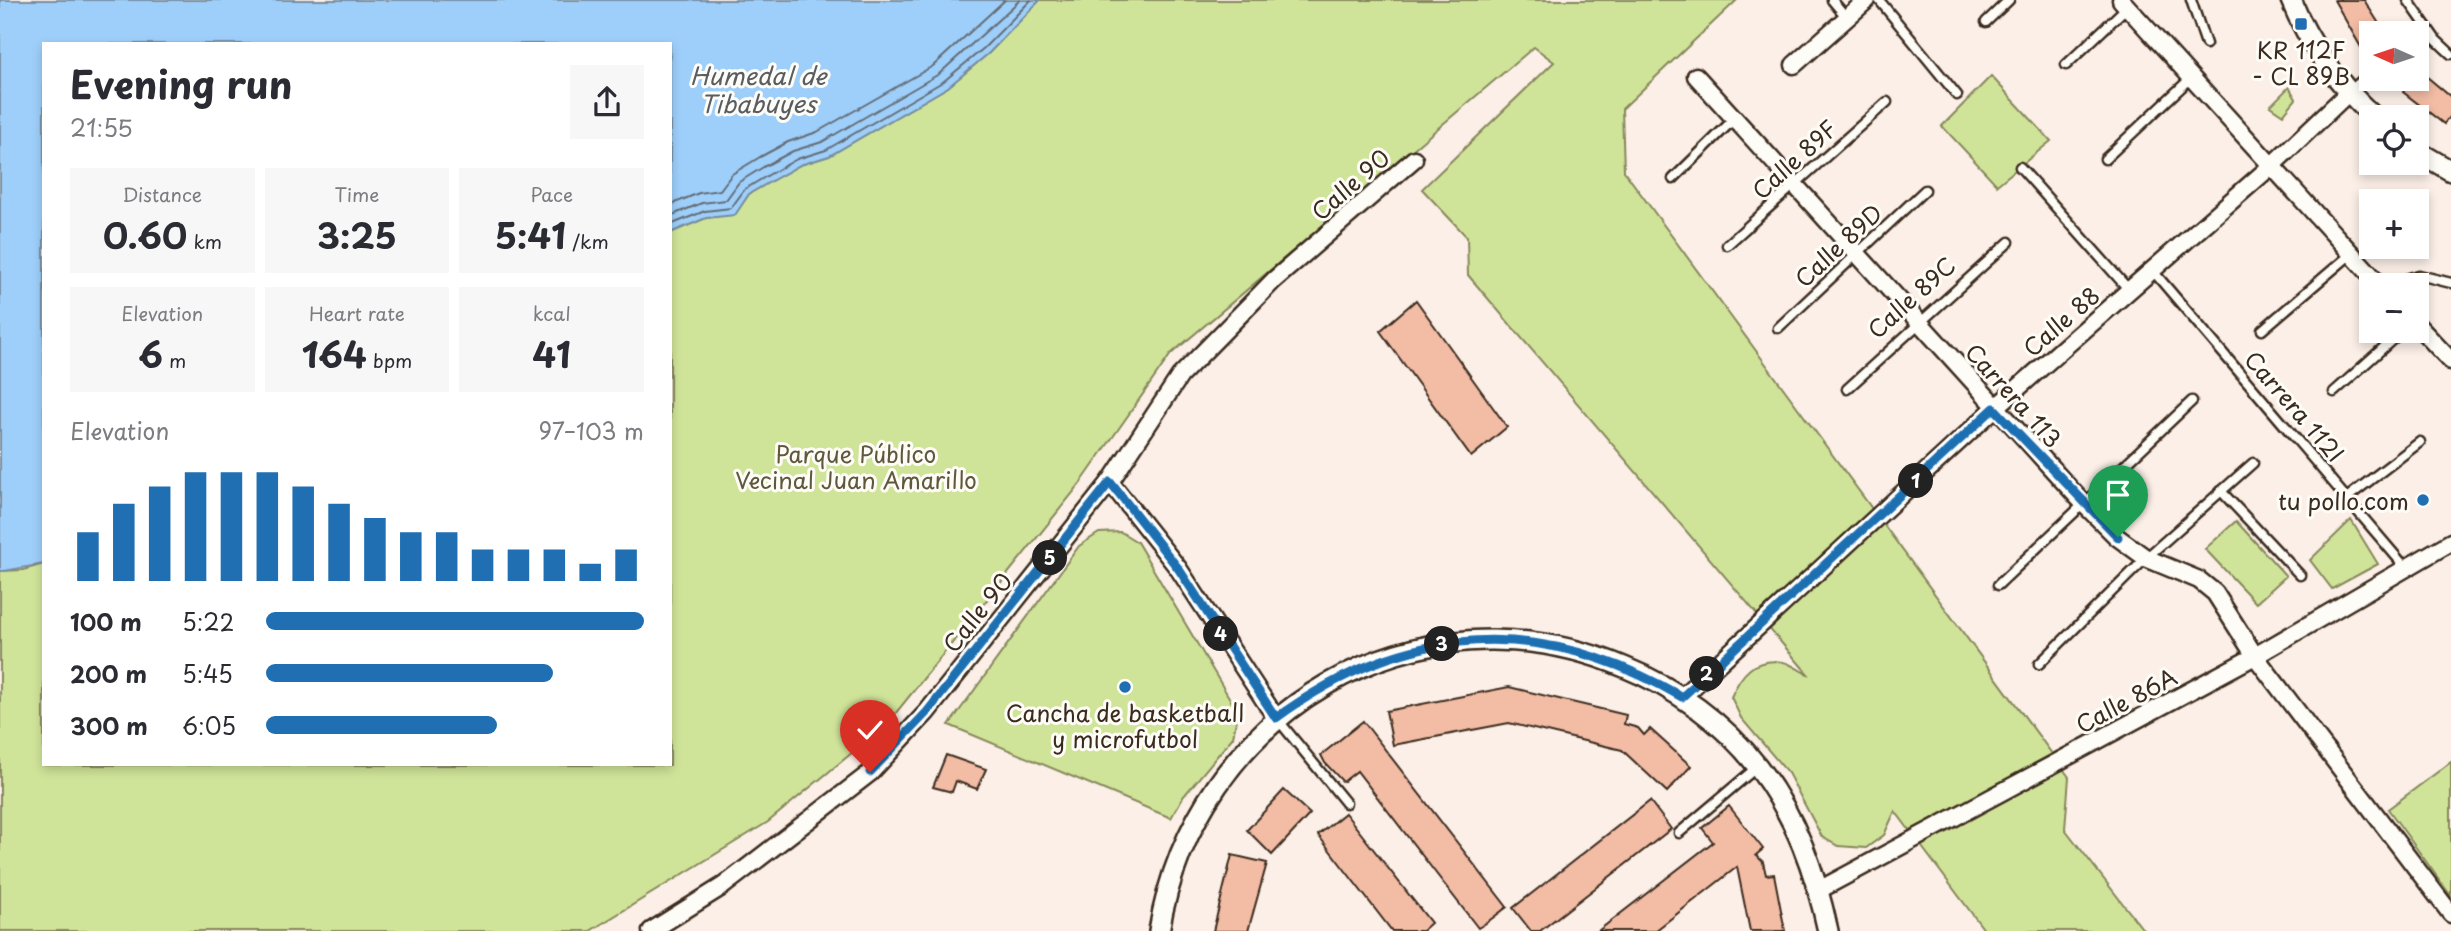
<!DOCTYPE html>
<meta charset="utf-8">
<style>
body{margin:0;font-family:"Playpen Sans",sans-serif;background:#f7f7f7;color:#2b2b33;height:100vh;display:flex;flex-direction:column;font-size:26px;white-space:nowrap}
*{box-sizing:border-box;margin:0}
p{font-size:23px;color:#7c7c81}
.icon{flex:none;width:38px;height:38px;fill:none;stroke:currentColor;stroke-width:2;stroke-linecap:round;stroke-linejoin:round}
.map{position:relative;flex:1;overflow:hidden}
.panel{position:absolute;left:42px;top:42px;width:630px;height:724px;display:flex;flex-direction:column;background:#fff;border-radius:0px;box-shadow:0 4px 10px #0003}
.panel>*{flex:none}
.needle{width:46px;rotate:273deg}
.fabs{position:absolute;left:2359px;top:21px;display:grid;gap:14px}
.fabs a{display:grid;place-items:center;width:70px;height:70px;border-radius:0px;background:#fff;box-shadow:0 4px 10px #0003;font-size:35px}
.pin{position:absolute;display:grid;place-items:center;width:60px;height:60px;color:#fff;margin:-72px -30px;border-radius:50% 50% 50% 0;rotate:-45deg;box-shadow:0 0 7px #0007}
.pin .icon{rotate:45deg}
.km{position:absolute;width:35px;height:35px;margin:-18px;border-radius:50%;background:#222;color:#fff;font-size:19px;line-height:35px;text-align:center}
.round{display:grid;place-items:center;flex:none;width:74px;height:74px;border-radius:0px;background:#f7f7f7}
.head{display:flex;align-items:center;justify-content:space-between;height:119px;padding:0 28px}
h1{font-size:38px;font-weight:700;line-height:52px}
.metrics{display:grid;grid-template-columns:repeat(3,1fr);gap:10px;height:119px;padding:7px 28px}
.metrics div{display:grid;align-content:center;border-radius:0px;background:#f7f7f7;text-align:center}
.metrics b{font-size:35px;font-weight:700}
.metrics small{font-size:19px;font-weight:400}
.metrics p{font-size:19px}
.chart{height:196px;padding:14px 28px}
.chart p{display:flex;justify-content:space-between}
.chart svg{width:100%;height:126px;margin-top:7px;stroke:#1f6fb2;stroke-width:6}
ul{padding:0 28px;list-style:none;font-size:23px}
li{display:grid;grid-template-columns:112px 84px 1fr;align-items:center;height:52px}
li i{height:18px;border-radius:9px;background:#1f6fb2}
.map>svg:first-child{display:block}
.green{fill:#d0e499;stroke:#86875c;stroke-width:2}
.water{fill:#9ecffa;stroke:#768da2;stroke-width:2}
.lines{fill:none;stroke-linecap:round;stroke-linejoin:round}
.shore{stroke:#636c76;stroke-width:2}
.building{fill:#f2bca5;stroke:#3b2a1e;stroke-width:2}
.service-casing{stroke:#3b2a1e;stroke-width:13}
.minor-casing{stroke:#3b2a1e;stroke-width:21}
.tertiary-casing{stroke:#3b2a1e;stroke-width:24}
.service{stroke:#fdfcf7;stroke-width:8}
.minor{stroke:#fdfcf7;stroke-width:16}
.tertiary{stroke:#fdfcf7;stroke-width:19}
.route-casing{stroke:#fff;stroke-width:14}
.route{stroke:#1f6fb2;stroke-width:9}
.poi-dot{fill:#1f6fb2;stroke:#fdfcf7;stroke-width:2.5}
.labels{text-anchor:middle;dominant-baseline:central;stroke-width:6;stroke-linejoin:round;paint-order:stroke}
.poi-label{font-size:23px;fill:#3b2a1e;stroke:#fdfcf7}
.street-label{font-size:23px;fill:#3b2a1e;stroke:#fdfcf7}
.park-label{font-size:23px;fill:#60583d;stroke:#fdfcf7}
.water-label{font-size:24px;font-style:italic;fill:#595c60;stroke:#fdfcf7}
</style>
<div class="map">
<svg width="2451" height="931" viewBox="0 0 2451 931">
<rect width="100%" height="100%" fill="#fbefe7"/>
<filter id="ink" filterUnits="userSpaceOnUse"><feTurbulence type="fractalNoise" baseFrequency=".0143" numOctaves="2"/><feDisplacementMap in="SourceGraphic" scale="14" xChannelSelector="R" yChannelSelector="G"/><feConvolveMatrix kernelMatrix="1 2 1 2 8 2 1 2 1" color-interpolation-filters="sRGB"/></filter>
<g filter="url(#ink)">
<!-- green -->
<g class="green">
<path d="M 1040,0 L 1737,0 L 1622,109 L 1624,171 L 2069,777 L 2065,829 L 2144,931 L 1985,931 L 1895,811 L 1884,835 L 1866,848 L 1838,846 L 1822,837 L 1788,773 L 1741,718 L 1731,697 C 1741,674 1754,657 1783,662 C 1791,663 1801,672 1808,674 L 1468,275 L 1467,237 L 1422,189 L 1554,62 L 1534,47 L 1171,354 L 1080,484 L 887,724 L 768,822 L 590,931 L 0,931 L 0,571 L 23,570 L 44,564 L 44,765 L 670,765 L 670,233 L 706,218 L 735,214 L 749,194 L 773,180 L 800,165 L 829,156 L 948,87 L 989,53 Z"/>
<polygon points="1991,76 2051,141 1997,185 1942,126"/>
<polygon points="2289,87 2296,99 2283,115 2270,106"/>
<polygon points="2351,520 2378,564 2332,589 2310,560"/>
<polygon points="2236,521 2286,576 2256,603 2205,549"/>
<polygon points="1121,532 1137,542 1233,704 1236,721 1233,737 1183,797 1171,818 949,725 1079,546 1099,533"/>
<polygon points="2451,762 2451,896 2388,809"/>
</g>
<!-- water -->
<polygon class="water" points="0,0 1040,0 989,53 948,87 829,156 800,165 773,180 749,194 735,215 706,218 670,233 670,44 44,44 44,564 4,571 0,571"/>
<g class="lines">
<!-- shore -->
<g class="shore">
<polyline points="670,205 699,193 720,190 732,174 760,157 788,142 817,132 933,66 1005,0"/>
<polyline points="670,216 702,203 726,200 739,182 765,166 793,151 822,142 939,74 1020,0"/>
<polyline points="670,225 705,211 731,208 745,189 770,174 797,159 826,150 944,81 984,48 1031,0"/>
</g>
</g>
<!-- building -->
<g class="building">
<polygon points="2334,0 2364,0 2385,33 2371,33 2371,43 2362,49"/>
<polygon points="2420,71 2451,97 2451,114 2444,124 2403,92 2412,79 2417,79"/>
<polygon points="1416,300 1507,427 1471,457 1380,331"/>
<polygon points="1509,687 1626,715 1624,724 1638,728 1644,735 1650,729 1691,766 1667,792 1622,750 1509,723 1393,745 1386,711"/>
<polygon points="1363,721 1507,907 1486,923 1478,928 1357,771 1343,782 1325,763 1321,755"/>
<polygon points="946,755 986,769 977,789 956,781 952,792 933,787"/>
<polygon points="1284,790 1310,814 1272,855 1247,830"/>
<polygon points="1650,801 1671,829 1540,931 1531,931 1513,908"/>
<polygon points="1729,806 1763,849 1756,855 1763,862 1766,875 1774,874 1785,931 1750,931 1737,867 1655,931 1598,931 1713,842 1702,828"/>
<polygon points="1345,813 1431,923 1422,931 1392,931 1318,835"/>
<polygon points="1232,855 1267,863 1248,931 1213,931"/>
</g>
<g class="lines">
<!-- service casing -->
<g class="service-casing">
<g id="service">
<polyline points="1832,0 1847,18"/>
<polyline points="1879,0 1957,95"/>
<polyline points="2191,0 2206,44"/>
<polyline points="2408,0 2436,40 2451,54"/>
<polyline points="1986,22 2009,0"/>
<polyline points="2415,33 2424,25"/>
<polyline points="2066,65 2127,7"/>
<polyline points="2350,91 2371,72"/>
<polyline points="2105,159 2191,78"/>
<polyline points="2020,167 2130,291"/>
<polyline points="1673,179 1735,118"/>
<polyline points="1727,245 1887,102"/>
<polyline points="2153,271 2406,568"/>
<polyline points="2388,285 2419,275 2451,283"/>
<polyline points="1778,328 1925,190"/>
<polyline points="2262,330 2351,254"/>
<polyline points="1847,389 2009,242"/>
<polyline points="2334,392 2402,331"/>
<polyline points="2221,491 2300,575"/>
<polyline points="2348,497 2420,442"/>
<polyline points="1998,585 2192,401"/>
<polyline points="2039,664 2146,558 2253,463"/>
<polyline points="1279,721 1346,803"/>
<polyline points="1679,833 1757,767"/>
</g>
</g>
<!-- minor casing -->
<g class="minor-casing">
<g id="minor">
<polyline points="2121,0 2380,285"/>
<polyline points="1794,65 1867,0"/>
<polyline points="1696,76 2084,504 2117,537 2146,558 2199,580 2215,593 2255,656 2451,914"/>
<polyline points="2417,325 2451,361"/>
<polyline points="1110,482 1178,568 1276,718"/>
<polyline points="1682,697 1995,408 2270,167 2348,93"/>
<polyline points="1819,890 2255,656 2451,542"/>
<polyline points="651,931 723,886 870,773 927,712 1110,482 1180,376 1274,280 1414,159"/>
</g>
</g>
<!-- tertiary casing -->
<g class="tertiary-casing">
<g id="tertiary">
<path d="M 2291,0 C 2309,44 2339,85 2374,117"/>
<polyline points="2417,151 2451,171"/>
<path d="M 1159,931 C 1195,712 1416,580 1624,667 C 1676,688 1724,723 1758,767 C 1796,817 1815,871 1828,931"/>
</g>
</g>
<!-- service -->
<use href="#service" class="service"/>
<!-- minor -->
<use href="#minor" class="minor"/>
<!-- tertiary -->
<use href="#tertiary" class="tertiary"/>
</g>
</g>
<g class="lines" filter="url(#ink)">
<!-- route casing -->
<g class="route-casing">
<path id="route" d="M 870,772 L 927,712 L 1110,482 L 1178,568 L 1276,718 C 1408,622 1541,615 1682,697 L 1994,408 L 2118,537"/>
</g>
<!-- route -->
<use href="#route" class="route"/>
</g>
<!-- markers -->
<g class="poi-dot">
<rect x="2294" y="17" width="14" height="14" rx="3.5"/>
<circle cx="2423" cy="500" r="7"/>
<circle cx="1125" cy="687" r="7"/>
</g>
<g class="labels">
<!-- poi labels -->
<g class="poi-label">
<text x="2301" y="49">KR 112F<tspan x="2301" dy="26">- CL 89B</tspan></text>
<text x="2409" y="500" text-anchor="end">tu pollo.com</text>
<text x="1125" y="712">Cancha de basketball<tspan x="1125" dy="26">y microfutbol</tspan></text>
</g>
<!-- street labels -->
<g class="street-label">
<text transform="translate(1794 159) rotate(-42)">Calle 89F</text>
<text transform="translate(1350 184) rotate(-41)">Calle 90</text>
<text transform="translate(1838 245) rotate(-43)">Calle 89D</text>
<text transform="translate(1911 297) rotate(-42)">Calle 89C</text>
<text transform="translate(2061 321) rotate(-41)">Calle 88</text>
<text transform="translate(2014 395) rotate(48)">Carrera 113</text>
<text transform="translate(2295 406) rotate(49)">Carrera 112I</text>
<text transform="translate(977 612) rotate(-51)">Calle 90</text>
<text transform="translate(2126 700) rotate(-28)">Calle 86A</text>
</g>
<!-- park labels -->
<g class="park-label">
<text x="856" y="453">Parque Público<tspan x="856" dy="26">Vecinal Juan Amarillo</tspan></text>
</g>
<!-- water labels -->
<g class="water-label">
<text x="758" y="75">Humedal de<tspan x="758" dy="28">Tibabuyes</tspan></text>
</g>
</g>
</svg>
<div class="fabs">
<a><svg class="needle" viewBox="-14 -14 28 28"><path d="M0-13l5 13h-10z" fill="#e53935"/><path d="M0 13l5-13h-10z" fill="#7c7c81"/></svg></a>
<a><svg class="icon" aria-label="locate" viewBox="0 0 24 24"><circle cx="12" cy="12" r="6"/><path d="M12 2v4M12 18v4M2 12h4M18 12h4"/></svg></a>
<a>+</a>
<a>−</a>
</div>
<div class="pin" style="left:2118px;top:537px;background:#1e9e55"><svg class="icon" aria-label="arrive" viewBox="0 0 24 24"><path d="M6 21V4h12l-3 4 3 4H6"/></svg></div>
<div class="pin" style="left:870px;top:772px;background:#d93025"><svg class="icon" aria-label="check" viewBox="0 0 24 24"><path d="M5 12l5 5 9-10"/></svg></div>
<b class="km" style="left:1916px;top:481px">1</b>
<b class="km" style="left:1707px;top:674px">2</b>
<b class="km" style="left:1442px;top:644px">3</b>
<b class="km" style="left:1221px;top:634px">4</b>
<b class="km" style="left:1050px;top:558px">5</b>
<section class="panel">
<div class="head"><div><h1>Evening run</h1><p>21:55</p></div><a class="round"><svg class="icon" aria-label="share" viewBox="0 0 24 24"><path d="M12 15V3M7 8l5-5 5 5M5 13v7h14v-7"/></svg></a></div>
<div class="metrics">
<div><p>Distance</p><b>0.60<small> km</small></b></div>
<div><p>Time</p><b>3:25</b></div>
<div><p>Pace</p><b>5:41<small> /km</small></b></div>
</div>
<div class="metrics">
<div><p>Elevation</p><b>6<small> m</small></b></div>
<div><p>Heart rate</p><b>164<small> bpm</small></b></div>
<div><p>kcal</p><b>41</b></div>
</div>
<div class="chart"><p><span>Elevation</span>97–103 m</p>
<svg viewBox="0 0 160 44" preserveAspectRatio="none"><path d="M5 44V27M15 44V17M25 44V11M35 44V6M45 44V6M55 44V6M65 44V11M75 44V17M85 44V22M95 44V27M105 44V27M115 44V33M125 44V33M135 44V33M145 44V38M155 44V33"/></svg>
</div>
<ul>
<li><b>100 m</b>5:22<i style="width:100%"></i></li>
<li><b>200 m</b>5:45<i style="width:76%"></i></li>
<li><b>300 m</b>6:05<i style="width:61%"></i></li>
</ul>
</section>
</div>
